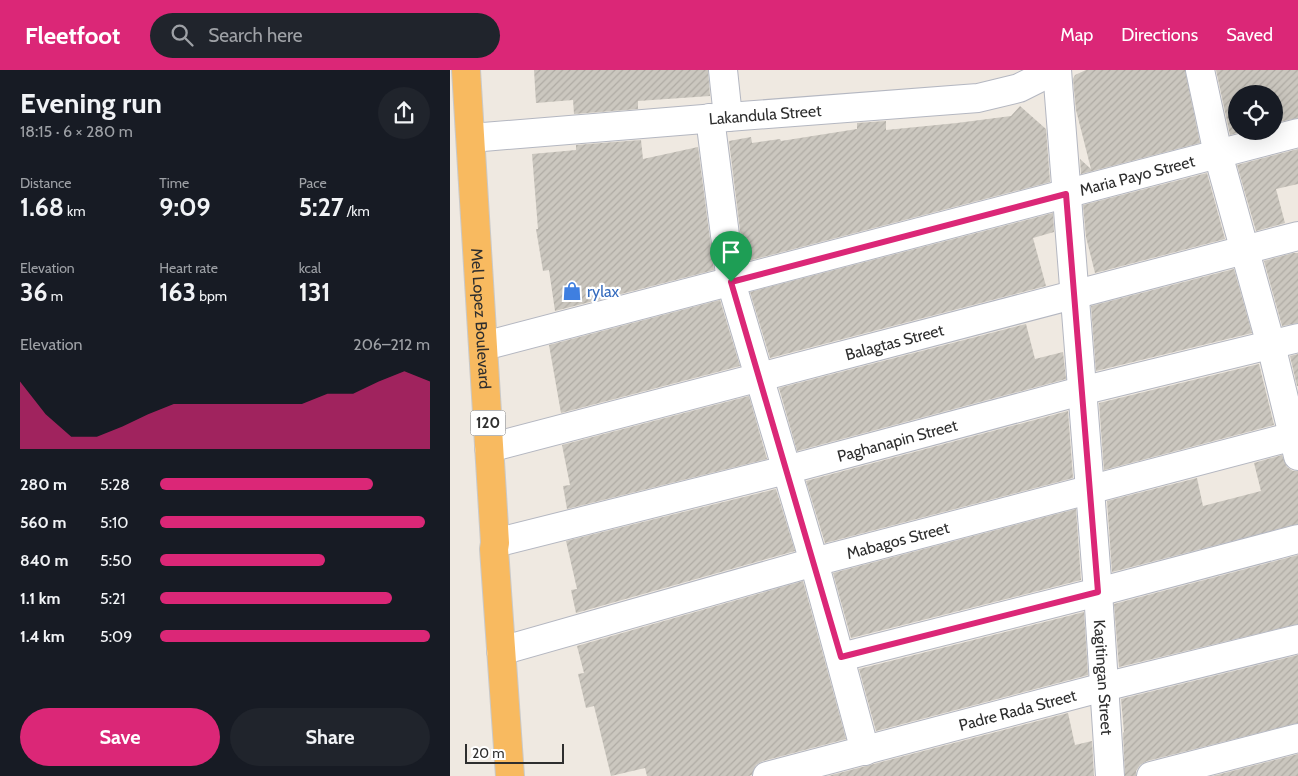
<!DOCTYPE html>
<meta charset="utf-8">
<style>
body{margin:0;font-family:Cabin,sans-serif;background:#20242c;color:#f1f3f6;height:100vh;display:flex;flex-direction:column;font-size:19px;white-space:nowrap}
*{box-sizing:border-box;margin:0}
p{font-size:16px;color:#9ea1a6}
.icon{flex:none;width:28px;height:28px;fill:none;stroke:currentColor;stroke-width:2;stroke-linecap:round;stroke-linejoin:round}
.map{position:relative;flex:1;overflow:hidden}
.sheet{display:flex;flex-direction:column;background:#171b24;width:450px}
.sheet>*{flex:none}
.controls{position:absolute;left:778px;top:15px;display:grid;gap:10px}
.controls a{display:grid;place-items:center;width:55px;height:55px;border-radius:50%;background:#171b24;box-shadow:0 5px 20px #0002;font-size:25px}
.scale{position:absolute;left:15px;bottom:12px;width:99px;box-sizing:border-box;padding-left:5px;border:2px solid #2e2e2e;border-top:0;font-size:14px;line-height:18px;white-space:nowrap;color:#2e2e2e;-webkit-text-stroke:4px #fff;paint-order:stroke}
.pin{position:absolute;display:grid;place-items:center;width:42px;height:42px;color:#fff;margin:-51px -21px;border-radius:50% 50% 50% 0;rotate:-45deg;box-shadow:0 0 5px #0007}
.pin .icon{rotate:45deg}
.round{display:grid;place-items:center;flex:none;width:52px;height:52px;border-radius:26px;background:#20242c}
.head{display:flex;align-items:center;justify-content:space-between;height:85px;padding:0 20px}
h1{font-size:28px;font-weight:800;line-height:38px}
.metrics{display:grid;grid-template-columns:repeat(3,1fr);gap:8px;height:85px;padding:5px 20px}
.metrics div{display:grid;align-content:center}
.metrics b{font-size:25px;font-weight:800}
.metrics small{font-size:14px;font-weight:400}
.metrics p{font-size:14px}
.chart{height:140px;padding:10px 20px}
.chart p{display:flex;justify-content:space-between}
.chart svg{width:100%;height:90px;margin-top:5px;fill:#db2777;opacity:.7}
.cta{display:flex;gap:10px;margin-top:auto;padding:10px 20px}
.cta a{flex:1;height:58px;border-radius:30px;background:#db2777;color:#fff;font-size:20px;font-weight:800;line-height:58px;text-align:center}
.cta a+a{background:#20242c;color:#f1f3f6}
ul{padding:0 20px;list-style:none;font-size:16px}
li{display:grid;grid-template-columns:80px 60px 1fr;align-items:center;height:38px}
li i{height:12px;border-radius:6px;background:#db2777}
header{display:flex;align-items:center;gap:30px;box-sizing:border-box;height:70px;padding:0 25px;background:#db2777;color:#fff}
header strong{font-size:24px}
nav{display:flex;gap:28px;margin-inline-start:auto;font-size:18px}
.search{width:350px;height:45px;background:#20242c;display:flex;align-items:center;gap:12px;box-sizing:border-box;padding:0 18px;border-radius:28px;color:#9ea1a6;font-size:19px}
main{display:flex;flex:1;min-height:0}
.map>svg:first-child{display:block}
.building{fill:url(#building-hatch)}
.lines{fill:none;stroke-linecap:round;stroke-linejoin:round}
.minor-casing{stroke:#b4b7c1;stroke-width:30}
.tertiary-casing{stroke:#b4b7c1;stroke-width:30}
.trunk-casing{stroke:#c9c9c9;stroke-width:30}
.minor{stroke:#fff;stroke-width:28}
.tertiary{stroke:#fff;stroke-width:28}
.trunk{stroke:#f8ba60;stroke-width:28}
.route-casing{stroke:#fff;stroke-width:10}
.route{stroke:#db2777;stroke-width:6}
.labels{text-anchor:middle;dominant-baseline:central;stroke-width:4.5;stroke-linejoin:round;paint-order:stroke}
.shield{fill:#fff;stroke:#6d6d6d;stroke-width:1}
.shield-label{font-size:15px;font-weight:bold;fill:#2e2e2e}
.street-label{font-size:16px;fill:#2e2e2e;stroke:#fff}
.shop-label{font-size:16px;fill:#366cbe;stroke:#fff;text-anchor:start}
</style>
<header>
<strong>Fleetfoot</strong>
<div class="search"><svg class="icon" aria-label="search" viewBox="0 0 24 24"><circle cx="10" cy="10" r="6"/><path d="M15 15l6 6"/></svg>Search here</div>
<nav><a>Map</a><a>Directions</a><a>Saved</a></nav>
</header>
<main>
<section class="sheet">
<div class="head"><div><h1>Evening run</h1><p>18:15 · 6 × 280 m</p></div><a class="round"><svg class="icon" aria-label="share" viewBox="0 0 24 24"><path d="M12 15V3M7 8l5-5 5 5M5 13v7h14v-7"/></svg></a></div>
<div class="metrics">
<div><p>Distance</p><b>1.68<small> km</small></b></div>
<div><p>Time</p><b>9:09</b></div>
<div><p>Pace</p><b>5:27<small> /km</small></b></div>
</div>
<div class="metrics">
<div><p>Elevation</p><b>36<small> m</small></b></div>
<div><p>Heart rate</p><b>163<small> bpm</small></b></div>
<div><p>kcal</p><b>131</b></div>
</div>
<div class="chart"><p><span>Elevation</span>206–212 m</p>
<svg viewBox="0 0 160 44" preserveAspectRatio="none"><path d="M0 44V11L10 27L20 38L30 38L40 33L50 27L60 22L70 22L80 22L90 22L100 22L110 22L120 17L130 17L140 11L150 6L160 11V44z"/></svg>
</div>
<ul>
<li><b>280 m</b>5:28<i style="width:79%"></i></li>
<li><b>560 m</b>5:10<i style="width:98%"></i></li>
<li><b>840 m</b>5:50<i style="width:61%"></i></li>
<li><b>1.1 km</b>5:21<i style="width:86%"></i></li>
<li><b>1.4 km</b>5:09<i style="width:100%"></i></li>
</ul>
<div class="cta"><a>Save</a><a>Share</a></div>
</section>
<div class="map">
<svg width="848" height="706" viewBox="0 0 848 706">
<defs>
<pattern id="building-hatch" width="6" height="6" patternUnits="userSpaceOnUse" patternTransform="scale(1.25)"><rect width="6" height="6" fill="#cbc7bf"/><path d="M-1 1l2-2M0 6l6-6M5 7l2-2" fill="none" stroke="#afaba4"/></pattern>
</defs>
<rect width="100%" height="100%" fill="#efe9e1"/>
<!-- building -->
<g class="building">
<polygon points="84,0 258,0 260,26 188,31 188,39 124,44 123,30 86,33"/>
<polygon points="636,0 735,0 750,73 631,104 630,89 641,99 626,40 623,9 625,5"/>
<polygon points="766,0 848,0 848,48 824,53 824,24 786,24 786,61 793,61 780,65"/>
<polygon points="570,36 596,59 600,112 294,192 279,71 301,67 302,73 330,69 331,71 407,59 407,53 436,51 436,60 507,53 561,46"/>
<polygon points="191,70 193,89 248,77 264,200 105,241 99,200 93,201 86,159 88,159 82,84 126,80 126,75"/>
<polygon points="848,79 848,114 826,119 835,153 806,161 787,95"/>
<polygon points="757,103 775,169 645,203 636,167 633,135"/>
<polygon points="603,143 604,162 583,168 596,216 320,288 300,222"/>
<polygon points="843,183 848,183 848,253 832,256 814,191"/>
<polygon points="784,199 802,263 646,301 641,236"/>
<polygon points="270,230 290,296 111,343 99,275"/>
<polygon points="576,254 585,289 613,282 616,309 347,381 329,318"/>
<polygon points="848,284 848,316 847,316 840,286"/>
<polygon points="809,294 824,355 654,400 649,333"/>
<polygon points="299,326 317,389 117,439 113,416 120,415 112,375"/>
<polygon points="618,341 623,408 375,473 356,411"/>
<polygon points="832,385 837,397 843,401 848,401 848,454 662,502 657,431 747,408 753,436 811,421 804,393"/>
<polygon points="326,419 345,481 126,543 121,520 127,519 116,471"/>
<polygon points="626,439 631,510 401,568 383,503"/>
<polygon points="848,485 848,554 669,597 664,534"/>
<polygon points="353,511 396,669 313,691 306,695 302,705 299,706 197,706 195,698 161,706 144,636 136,638 128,604 134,603 127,576"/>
<polygon points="634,542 638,605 426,661 409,599"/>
<polygon points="848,585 848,653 697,691 690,695 686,701 686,706 675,706 673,663 674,662 671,629"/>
<polygon points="618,643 625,675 642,671 644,706 378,706"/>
<polygon points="848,684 848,706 763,706"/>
</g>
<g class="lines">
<!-- minor casing -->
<g class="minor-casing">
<g id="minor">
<polyline points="273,0 278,47"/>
<path id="s1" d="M 607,0 L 648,522 L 660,706"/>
<polyline points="750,0 768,84 821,275 848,386"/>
<polyline points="260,48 281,212 364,492 415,681"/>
<path id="s2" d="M 34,276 L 848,63"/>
<path id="s3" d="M 39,378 L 848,166"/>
<path id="s4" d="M 45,473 L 336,400 L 631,321 L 848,268"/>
<path id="s5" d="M 51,581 L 364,492 L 848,365"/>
<polyline points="391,587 648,522 848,469"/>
<path id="s6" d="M 317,706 L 654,617 L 848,569"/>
<polyline points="701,706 848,668"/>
</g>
</g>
<!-- tertiary casing -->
<g class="tertiary-casing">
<g id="tertiary">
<path id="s7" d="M 21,68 L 278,47 L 528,28 L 569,18 L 605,0"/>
</g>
</g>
<!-- trunk casing -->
<g class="trunk-casing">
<g id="trunk">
<path id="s8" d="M 16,0 L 45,473 L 44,479 L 60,706"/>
</g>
</g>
<!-- minor -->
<use href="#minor" class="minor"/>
<!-- tertiary -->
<use href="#tertiary" class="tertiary"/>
<!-- trunk -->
<use href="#trunk" class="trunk"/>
</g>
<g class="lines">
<!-- route casing -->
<g class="route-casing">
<polygon id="route" points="616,124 648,522 391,587 281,212"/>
</g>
<!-- route -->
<use href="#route" class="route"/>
</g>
<!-- icons -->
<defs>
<g id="shop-bare" transform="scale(1.5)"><path d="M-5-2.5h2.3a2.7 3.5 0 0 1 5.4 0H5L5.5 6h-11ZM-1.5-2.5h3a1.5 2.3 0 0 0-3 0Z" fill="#3f7fe0" stroke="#fff" stroke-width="2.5" paint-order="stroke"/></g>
</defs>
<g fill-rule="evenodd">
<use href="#shop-bare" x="122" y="221"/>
</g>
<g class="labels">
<!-- shield labels -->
<rect class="shield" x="20.5" y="340.5" width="35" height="25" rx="4"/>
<g class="shield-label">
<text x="38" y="353">120</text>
</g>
<!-- street labels -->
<g class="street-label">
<text stroke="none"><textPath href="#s7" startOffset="295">Lakandula Street</textPath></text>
<text stroke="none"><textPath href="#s2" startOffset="675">Maria Payo Street</textPath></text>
<text stroke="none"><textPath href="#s8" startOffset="249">Mel Lopez Boulevard</textPath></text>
<text stroke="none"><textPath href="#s3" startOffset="419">Balagtas Street</textPath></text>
<text stroke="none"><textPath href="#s4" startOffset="415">Paghanapin Street</textPath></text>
<text stroke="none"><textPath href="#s5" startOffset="412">Mabagos Street</textPath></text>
<text stroke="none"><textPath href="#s1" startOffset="609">Kagitingan Street</textPath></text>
<text stroke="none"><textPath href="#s6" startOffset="259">Padre Rada Street</textPath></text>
</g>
<!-- shop labels -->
<g class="shop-label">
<text x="137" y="221">rylax</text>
</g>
</g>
</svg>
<div class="controls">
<a><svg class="icon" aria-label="locate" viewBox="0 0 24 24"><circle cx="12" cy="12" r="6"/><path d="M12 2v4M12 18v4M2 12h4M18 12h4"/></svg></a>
</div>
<div class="scale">20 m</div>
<div class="pin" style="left:281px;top:212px;background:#1e9e55"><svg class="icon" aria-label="arrive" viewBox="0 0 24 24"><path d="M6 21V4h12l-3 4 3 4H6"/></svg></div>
</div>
</main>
